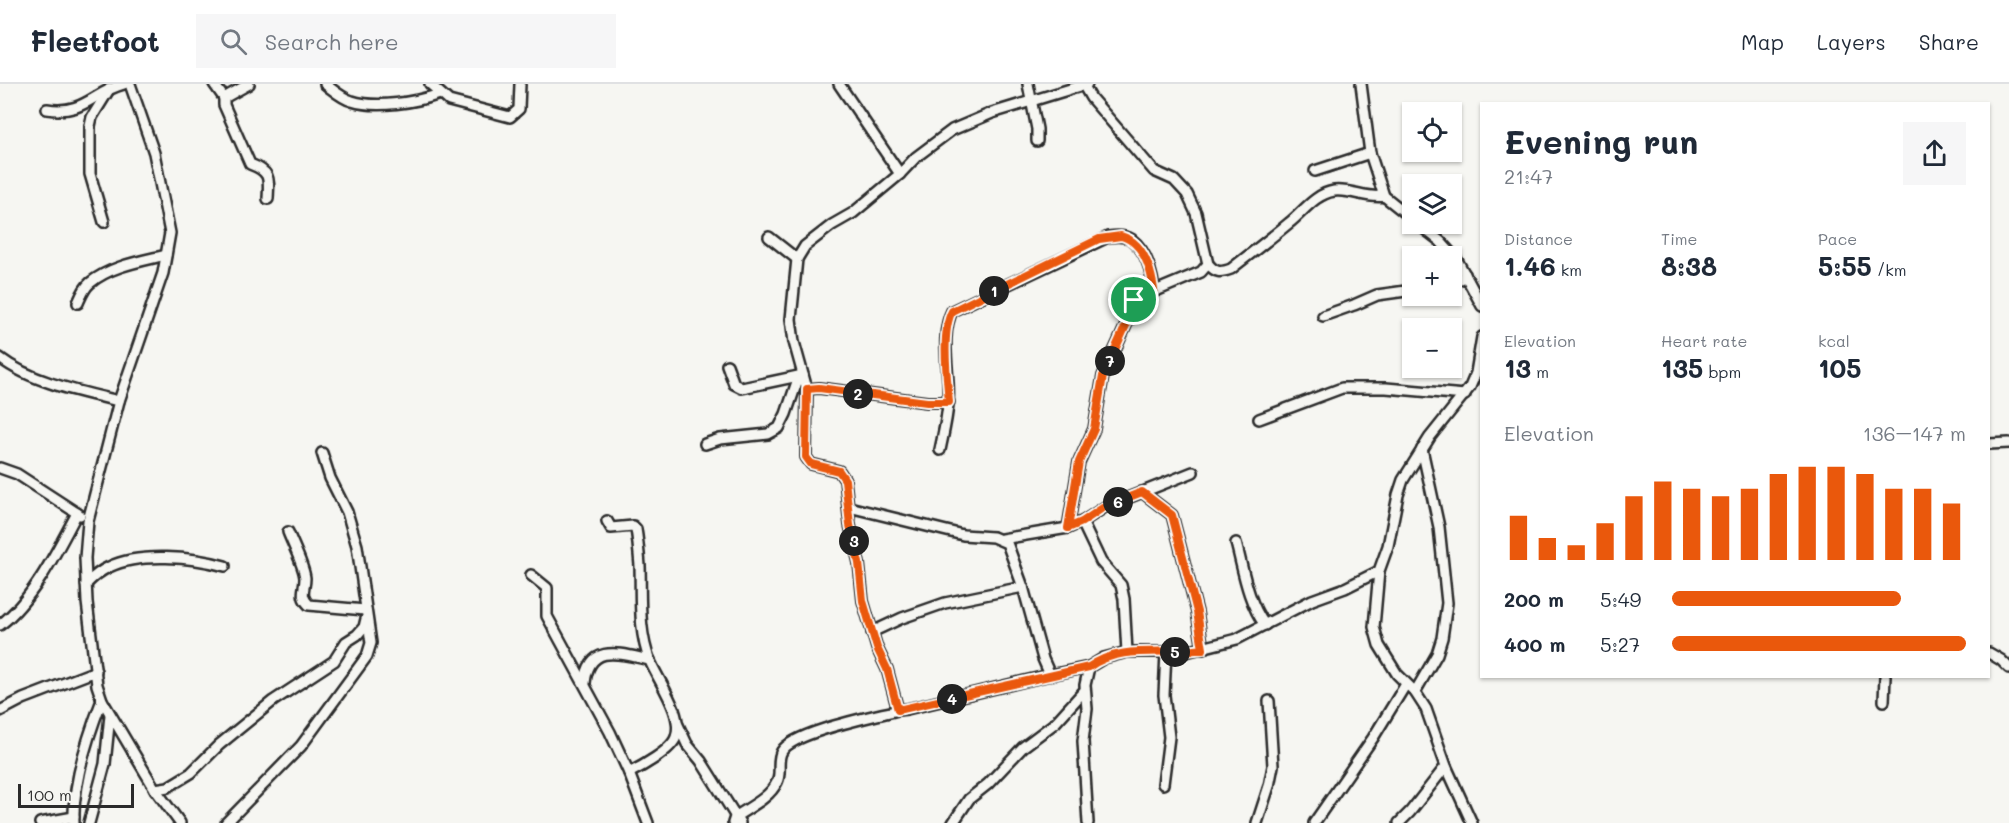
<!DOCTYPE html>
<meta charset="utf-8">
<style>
body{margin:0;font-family:Mali,sans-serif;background:#f6f6f7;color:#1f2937;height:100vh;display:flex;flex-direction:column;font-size:22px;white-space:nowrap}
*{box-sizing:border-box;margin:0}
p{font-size:20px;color:#747a83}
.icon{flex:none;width:33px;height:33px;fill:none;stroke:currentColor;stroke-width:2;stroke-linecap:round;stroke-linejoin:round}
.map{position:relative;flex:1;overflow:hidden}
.panel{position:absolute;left:1480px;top:18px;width:510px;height:576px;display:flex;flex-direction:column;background:#fff;border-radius:0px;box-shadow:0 2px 4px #0004}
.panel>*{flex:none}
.buttons{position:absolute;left:1402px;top:18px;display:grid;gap:12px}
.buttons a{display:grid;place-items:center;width:60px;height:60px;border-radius:0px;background:#fff;box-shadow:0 2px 4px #0004;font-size:30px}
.scale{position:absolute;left:18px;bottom:15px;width:116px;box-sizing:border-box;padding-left:6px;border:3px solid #2b2b2b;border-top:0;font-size:16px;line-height:21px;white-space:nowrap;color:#2b2b2b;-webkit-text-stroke:4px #f6f6f2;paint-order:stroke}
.pin{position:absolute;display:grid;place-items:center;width:51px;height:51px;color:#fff;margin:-26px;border:3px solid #fff;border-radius:50%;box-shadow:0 2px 6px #0007}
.km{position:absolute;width:30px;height:30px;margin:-15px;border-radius:50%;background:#222;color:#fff;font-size:16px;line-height:30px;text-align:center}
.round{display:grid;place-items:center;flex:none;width:63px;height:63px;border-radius:0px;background:#f6f6f7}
.summary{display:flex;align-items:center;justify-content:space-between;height:102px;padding:0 24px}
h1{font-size:33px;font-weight:700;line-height:45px}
.figures{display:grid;grid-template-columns:repeat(3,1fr);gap:9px;height:102px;padding:6px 24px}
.figures div{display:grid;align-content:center}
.figures b{font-size:26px;font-weight:700}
.figures small{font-size:16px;font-weight:400}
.figures p{font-size:16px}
.chart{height:168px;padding:12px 24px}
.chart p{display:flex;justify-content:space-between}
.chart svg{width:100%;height:108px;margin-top:6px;stroke:#ea580c;stroke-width:6}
ul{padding:0 24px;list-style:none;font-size:20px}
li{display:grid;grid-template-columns:96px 72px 1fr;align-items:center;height:45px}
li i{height:15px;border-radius:8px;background:#ea580c}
header{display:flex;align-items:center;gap:36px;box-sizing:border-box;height:84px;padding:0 30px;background:#fff;border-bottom:2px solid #e0e1e3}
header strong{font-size:28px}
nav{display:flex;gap:33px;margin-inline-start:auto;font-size:21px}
.search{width:420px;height:54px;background:#f6f6f7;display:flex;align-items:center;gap:15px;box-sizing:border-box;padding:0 21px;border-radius:0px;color:#747a83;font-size:22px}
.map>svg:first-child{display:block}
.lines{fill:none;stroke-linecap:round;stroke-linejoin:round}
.minor-casing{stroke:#2b2b2b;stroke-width:14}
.minor{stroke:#f6f6f2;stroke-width:9}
.route-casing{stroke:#fff;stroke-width:12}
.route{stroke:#ea580c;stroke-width:8}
</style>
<header>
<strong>Fleetfoot</strong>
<div class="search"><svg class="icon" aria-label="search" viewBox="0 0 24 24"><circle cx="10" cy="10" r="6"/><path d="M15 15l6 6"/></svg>Search here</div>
<nav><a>Map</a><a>Layers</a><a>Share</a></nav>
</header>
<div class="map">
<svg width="2009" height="739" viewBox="0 0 2009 739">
<rect width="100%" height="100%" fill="#f6f6f2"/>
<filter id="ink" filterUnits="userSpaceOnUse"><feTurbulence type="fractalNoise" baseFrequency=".0167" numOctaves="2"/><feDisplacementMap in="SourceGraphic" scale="12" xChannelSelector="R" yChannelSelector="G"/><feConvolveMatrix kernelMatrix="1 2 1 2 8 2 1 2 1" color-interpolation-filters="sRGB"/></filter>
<g filter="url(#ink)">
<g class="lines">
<!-- minor casing -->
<g class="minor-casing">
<g id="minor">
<polyline points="130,0 154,69 170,149 163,189 119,317 88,437 85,474 87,518 97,601 102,616 155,705 180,739"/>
<polyline points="214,0 224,14"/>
<path d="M 249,0 L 224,14 L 224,21 L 250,80 C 271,88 269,94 268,115"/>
<path d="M 325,0 C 333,6 343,15 352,17 C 377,25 416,18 440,10"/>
<polyline points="430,0 449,17 510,33 519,25 520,0"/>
<polyline points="839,0 900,90"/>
<polyline points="1028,0 1037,45 1037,57"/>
<polyline points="1361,0 1370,69 1384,112 1413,135"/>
<path d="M 47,25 C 84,31 93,8 124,0"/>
<polyline points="1315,87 1370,69"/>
<polyline points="104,138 90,90 90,42 92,33 110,4"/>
<polyline points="1418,140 1440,157 1457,176 1482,222"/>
<polyline points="769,153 797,175"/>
<path d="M 1208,180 C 1216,189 1220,189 1231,185 C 1250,170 1270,155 1289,139 C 1303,128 1315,110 1334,107 C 1351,105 1367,115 1384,112"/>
<polyline points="1452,198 1461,195 1465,190"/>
<path d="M 78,219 C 81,212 84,204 90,199 C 110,182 142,177 166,171"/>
<polyline points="1323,232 1354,221 1377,211 1413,206"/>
<path d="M 0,274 C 31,298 81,308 119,317"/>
<polyline points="727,281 734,300 742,304 803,291"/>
<polyline points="807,305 819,304 927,318 949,318"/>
<polyline points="1259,335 1342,304 1386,304 1465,311"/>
<polyline points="705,360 720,355 768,350 779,344 786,330 799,292"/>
<polyline points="1989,360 2009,359"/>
<path d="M 940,366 C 943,351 947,335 948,320 C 951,292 939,253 952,227 L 1108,153 C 1115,152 1124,151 1131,155 C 1146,166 1152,189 1154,206"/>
<polyline points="0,384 17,390 80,431"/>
<polyline points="1142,408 1172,431 1197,528 1203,565"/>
<polyline points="849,423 963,451 993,453 1007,459 1023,503 1043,575 1050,591"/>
<path d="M 607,437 L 611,444 L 633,442 L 636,445 C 638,457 639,469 640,482 C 641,513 638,547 650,577 C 659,598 684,631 676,653 C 672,666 641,683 629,689"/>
<polyline points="1082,438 1101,478 1121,501 1124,515 1127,568"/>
<polyline points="1068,444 1079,378 1094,345 1103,292 1132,228 1134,216 1201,188 1208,180 1196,129 1187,110 1174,96 1154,87 1091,14 1084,2"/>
<path d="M 288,448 C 293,461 304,482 305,494 C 305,506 299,511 309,521 L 365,526"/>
<polyline points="1002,455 1068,444 1082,438 1105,423 1193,388"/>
<path d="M 1236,459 C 1243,485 1248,519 1265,541"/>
<polyline points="1379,487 1374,543 1379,561 1397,590 1415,608 1426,625 1446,682 1472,739"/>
<polyline points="531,491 547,504 547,532 610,648 629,689 648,739"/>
<path d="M 86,500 C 93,493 100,487 109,483 C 139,468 193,473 225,482"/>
<path d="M 0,541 C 33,516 58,465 77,429"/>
<polyline points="872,548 902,534 945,519 1023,503"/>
<polyline points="1989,569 2001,576 2009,584"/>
<path d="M 585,599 C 589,558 621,570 650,576"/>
<polyline points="1415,608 1437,570 1442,554 1447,519 1439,443 1422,365"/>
<polyline points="1884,617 1885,592"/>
<polyline points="898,626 887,585 877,564 863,517 859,479 850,441 845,396 839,387 811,380 806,373 807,305 794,258 791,235 797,175 805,162 832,141 853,129 900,90 916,73 952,46 992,29 1087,0"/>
<polyline points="0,627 23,615 96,587"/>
<polyline points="678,641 687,660 701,677 740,739"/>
<polyline points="1163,700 1169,653 1164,611 1166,568"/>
<polyline points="155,705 168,703 191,689 219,661 273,617 334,577 346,558 357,551 364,543 366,535"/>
<polyline points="40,739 74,733"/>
<path d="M 74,739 C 72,700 88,652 102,616"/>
<polyline points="89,739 105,680 110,631"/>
<polyline points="226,739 301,662 367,572 371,559 357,462 347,428 330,394 322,369"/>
<path d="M 733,739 L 735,733 C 748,724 770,714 777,698 C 782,689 776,676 782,667 C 793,648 875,632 898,626 L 907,625 L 1050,591 L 1089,583"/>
<polyline points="953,739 969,715 988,700 1023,663 1055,639 1085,606"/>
<polyline points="1088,739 1083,657 1087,625 1085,601 1089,583 1104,574 1127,568 1186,568 1237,555 1312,516 1345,504 1379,487 1388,462 1398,411 1403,396 1430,353 1470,303 1476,289 1482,253"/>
<polyline points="1257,739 1269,702 1273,682 1269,617"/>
<polyline points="1314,739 1373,654 1406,600"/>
<polyline points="1399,739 1410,728 1446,682"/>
</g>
</g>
<!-- minor -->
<use href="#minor" class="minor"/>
</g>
</g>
<g class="lines" filter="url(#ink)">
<!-- route casing -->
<g class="route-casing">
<path id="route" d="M 1121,152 C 1144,158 1151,185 1154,206 L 1134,216 L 1132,228 L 1103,292 L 1094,345 L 1079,378 L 1068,444 L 1082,438 L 1104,423 L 1142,408 L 1172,431 L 1197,528 L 1203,565 C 1165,572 1122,559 1089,583 L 898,626 L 887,585 L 877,564 L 863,517 L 859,479 L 850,441 L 845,396 L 839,387 L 811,380 L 806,373 L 807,305 L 819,304 L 927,318 L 949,318 C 947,294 941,248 952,227 L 1099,155 Z"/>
</g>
<!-- route -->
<use href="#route" class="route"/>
</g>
</svg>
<div class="buttons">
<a><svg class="icon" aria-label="locate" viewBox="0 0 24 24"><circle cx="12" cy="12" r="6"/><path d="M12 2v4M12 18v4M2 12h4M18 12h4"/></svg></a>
<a><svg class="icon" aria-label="layers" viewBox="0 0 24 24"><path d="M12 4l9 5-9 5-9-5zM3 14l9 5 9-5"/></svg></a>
<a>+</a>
<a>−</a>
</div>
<div class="scale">100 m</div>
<div class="pin" style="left:1134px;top:216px;background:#1e9e55"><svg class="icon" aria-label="arrive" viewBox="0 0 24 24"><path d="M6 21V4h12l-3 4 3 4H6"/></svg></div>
<b class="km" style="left:994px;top:207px">1</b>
<b class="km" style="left:858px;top:310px">2</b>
<b class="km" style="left:854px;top:457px">3</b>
<b class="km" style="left:952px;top:615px">4</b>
<b class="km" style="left:1175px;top:568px">5</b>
<b class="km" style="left:1118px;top:418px">6</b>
<b class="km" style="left:1110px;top:277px">7</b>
<section class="panel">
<div class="summary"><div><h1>Evening run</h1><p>21:47</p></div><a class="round"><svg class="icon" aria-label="share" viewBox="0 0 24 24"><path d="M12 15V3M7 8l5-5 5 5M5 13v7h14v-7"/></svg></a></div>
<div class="figures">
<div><p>Distance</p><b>1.46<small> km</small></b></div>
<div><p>Time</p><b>8:38</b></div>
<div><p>Pace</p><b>5:55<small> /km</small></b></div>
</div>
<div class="figures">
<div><p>Elevation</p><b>13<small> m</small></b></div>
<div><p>Heart rate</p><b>135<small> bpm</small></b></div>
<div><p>kcal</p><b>105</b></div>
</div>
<div class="chart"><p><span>Elevation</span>136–147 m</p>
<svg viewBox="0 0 160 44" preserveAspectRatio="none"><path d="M5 44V26M15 44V35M25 44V38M35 44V29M45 44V18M55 44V12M65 44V15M75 44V18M85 44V15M95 44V9M105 44V6M115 44V6M125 44V9M135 44V15M145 44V15M155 44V21"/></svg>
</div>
<ul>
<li><b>200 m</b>5:49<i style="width:78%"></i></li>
<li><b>400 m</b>5:27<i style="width:100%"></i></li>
</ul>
</section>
</div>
